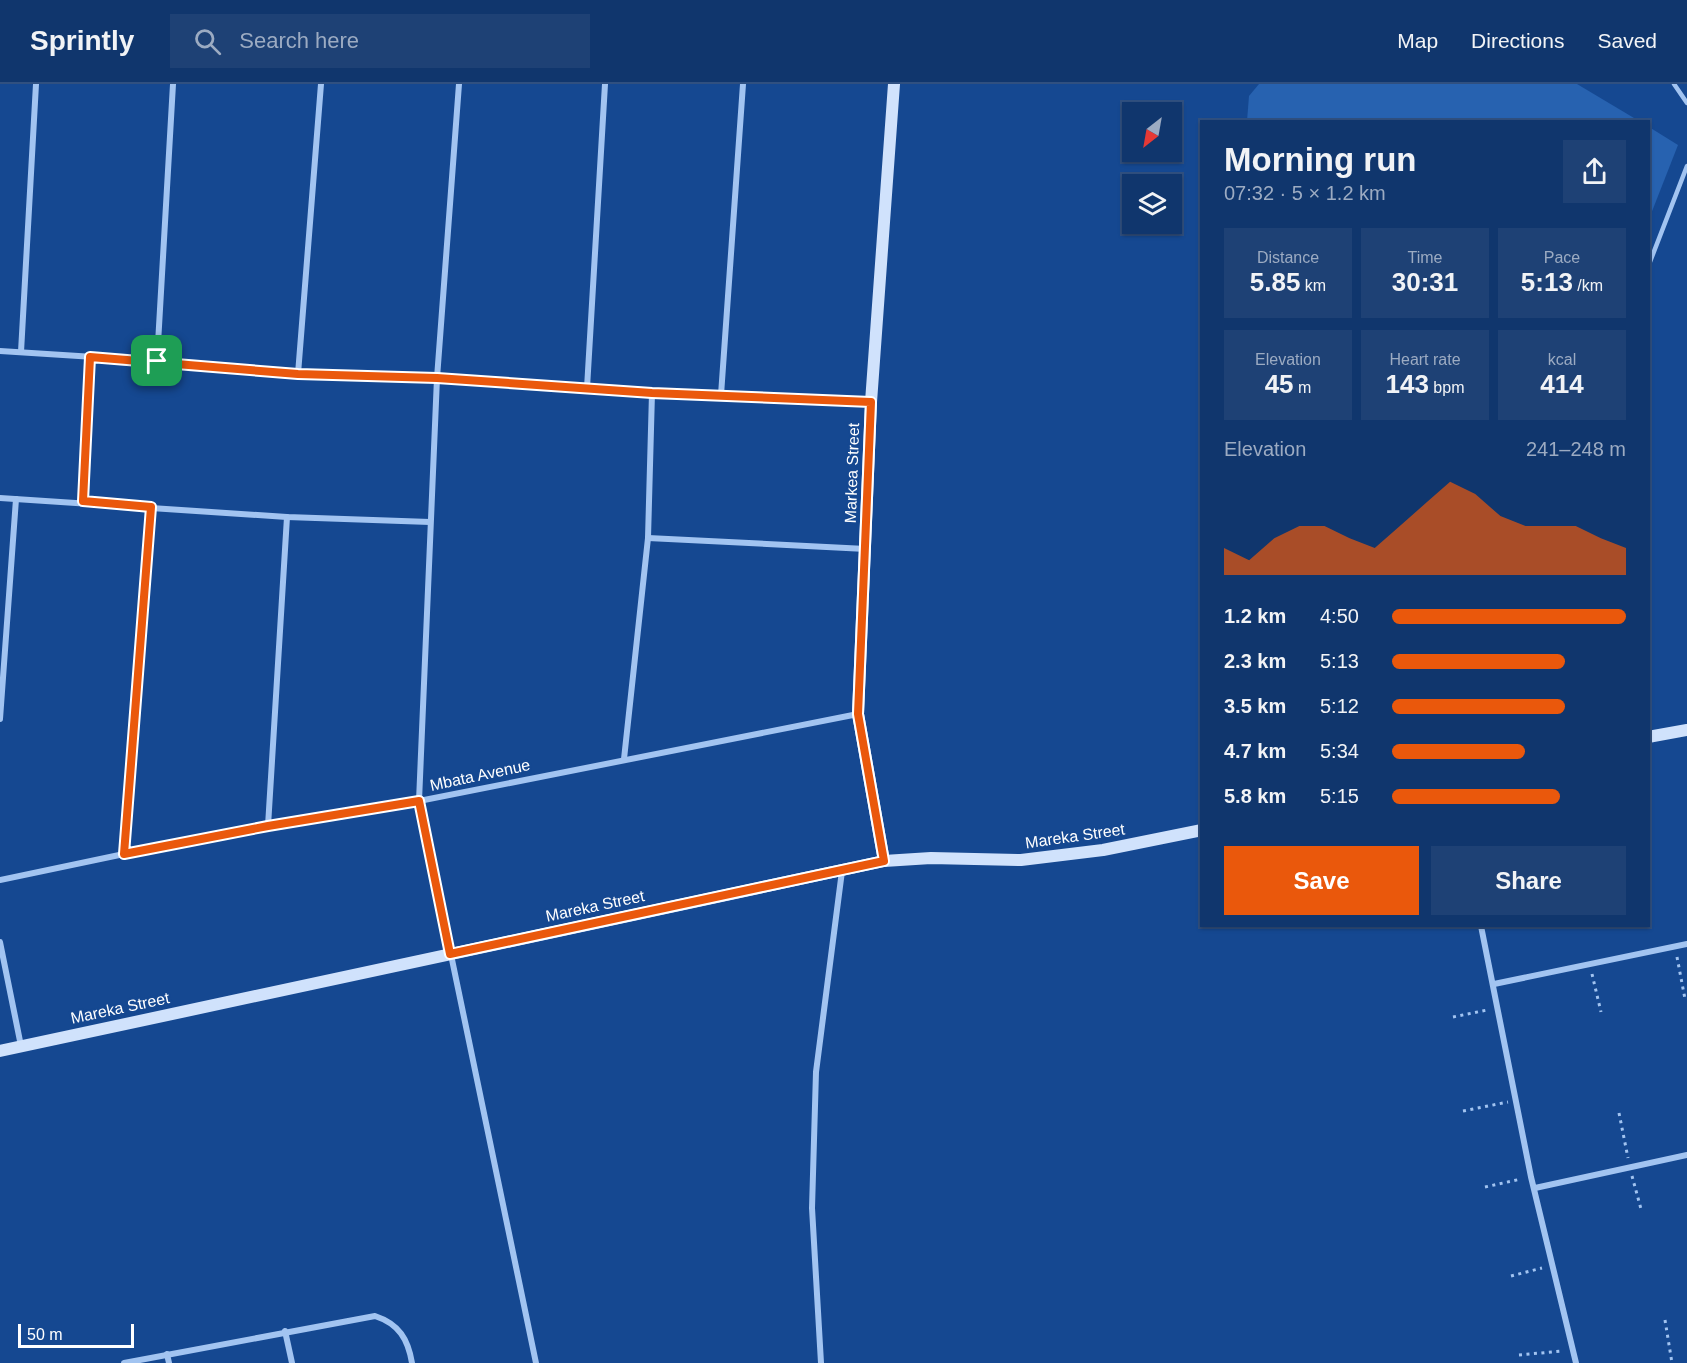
<!DOCTYPE html>
<meta charset="utf-8">
<style>
body{margin:0;font-family:Arial,sans-serif;background:#1e4175;color:#f1f3f6;height:100vh;display:flex;flex-direction:column;font-size:22px;white-space:nowrap}
*{box-sizing:border-box;margin:0}
p{font-size:20px;color:#9cabc2}
.icon{flex:none;width:33px;height:33px;fill:none;stroke:currentColor;stroke-width:2;stroke-linecap:round;stroke-linejoin:round}
.map{position:relative;flex:1;overflow:hidden}
.drawer{position:absolute;left:1200px;top:36px;width:450px;height:807px;display:flex;flex-direction:column;background:#10366d;border-radius:0px;box-shadow:0 2px 4px #0004,0 0 0 2px #305080}
.drawer>*{flex:none}
.needle{width:39px;rotate:211deg}
.controls{position:absolute;left:1122px;top:18px;display:grid;gap:12px}
.controls a{display:grid;place-items:center;width:60px;height:60px;border-radius:0px;background:#10366d;box-shadow:0 2px 4px #0004,0 0 0 2px #305080;font-size:30px}
.scale{position:absolute;left:18px;bottom:15px;width:116px;box-sizing:border-box;padding-left:6px;border:3px solid #fff;border-top:0;font-size:16px;line-height:21px;white-space:nowrap;color:#fff;-webkit-text-stroke:4px #154891;paint-order:stroke}
.pin{position:absolute;display:grid;place-items:center;width:51px;height:51px;color:#fff;margin:-26px;border-radius:12px;box-shadow:0 3px 9px #0006}
.round{display:grid;place-items:center;flex:none;width:63px;height:63px;border-radius:0px;background:#1e4175}
.summary{display:flex;align-items:center;justify-content:space-between;height:102px;padding:0 24px}
h1{font-size:33px;font-weight:700;line-height:45px}
.figures{display:grid;grid-template-columns:repeat(3,1fr);gap:9px;height:102px;padding:6px 24px}
.figures div{display:grid;align-content:center;border-radius:0px;background:#1e4175;text-align:center}
.figures b{font-size:26px;font-weight:700}
.figures small{font-size:16px;font-weight:400}
.figures p{font-size:16px}
.chart{height:168px;padding:12px 24px}
.chart p{display:flex;justify-content:space-between}
.chart svg{width:100%;height:108px;margin-top:6px;fill:#ea580c;opacity:.7}
.cta{display:flex;gap:12px;margin-top:auto;padding:12px 24px}
.cta a{flex:1;height:69px;border-radius:0px;background:#ea580c;color:#fff;font-size:24px;font-weight:700;line-height:69px;text-align:center}
.cta a+a{background:#1e4175;color:#f1f3f6}
ul{padding:0 24px;list-style:none;font-size:20px}
li{display:grid;grid-template-columns:96px 72px 1fr;align-items:center;height:45px}
li i{height:15px;border-radius:8px;background:#ea580c}
header{display:flex;align-items:center;gap:36px;box-sizing:border-box;height:84px;padding:0 30px;background:#10366d;border-bottom:2px solid #305080}
header strong{font-size:28px}
nav{display:flex;gap:33px;margin-inline-start:auto;font-size:21px}
.search{width:420px;height:54px;background:#1e4175;display:flex;align-items:center;gap:15px;box-sizing:border-box;padding:0 21px;border-radius:0px;color:#9cabc2;font-size:22px}
.map>svg:first-child{display:block}
.park{fill:#2762b0}
.lines{fill:none;stroke-linecap:round;stroke-linejoin:round}
.path{stroke:#a2c4f1;stroke-width:3;stroke-dasharray:3 4.5;stroke-linecap:butt}
.lane{stroke:#a2c4f1;stroke-width:4.5}
.street{stroke:#a2c4f1;stroke-width:6}
.secondary{stroke:#d0e2fc;stroke-width:12}
.route-casing{stroke:#fff;stroke-width:12}
.route{stroke:#ea580c;stroke-width:8}
.labels{text-anchor:middle;dominant-baseline:central;stroke-width:4.5;stroke-linejoin:round;paint-order:stroke}
.street-label{font-size:16px;fill:#fff;stroke:#154891}
</style>
<header>
<strong>Sprintly</strong>
<div class="search"><svg class="icon" aria-label="search" viewBox="0 0 24 24"><circle cx="10" cy="10" r="6"/><path d="M15 15l6 6"/></svg>Search here</div>
<nav><a>Map</a><a>Directions</a><a>Saved</a></nav>
</header>
<div class="map">
<svg width="1687" height="1279" viewBox="0 0 1687 1279">
<rect width="100%" height="100%" fill="#154891"/>
<!-- park -->
<g class="park">
<polygon points="1259,0 1577,0 1639,37 1247,37 1249,12"/>
<polygon points="1649,43 1678,61 1649,135"/>
</g>
<g class="lines">
<!-- path -->
<g class="path">
<polyline points="1677,873 1685,915"/>
<polyline points="1592,890 1601,928"/>
<polyline points="1453,933 1487,926"/>
<polyline points="1463,1027 1508,1018"/>
<polyline points="1619,1029 1628,1074"/>
<polyline points="1632,1092 1641,1125"/>
<polyline points="1485,1103 1521,1095"/>
<polyline points="1511,1192 1542,1184"/>
<polyline points="1665,1236 1672,1279"/>
<polyline points="1519,1271 1562,1267"/>
</g>
<!-- lane -->
<g class="lane">
<polyline points="1674,0 1687,19"/>
<polyline points="1648,183 1687,82"/>
</g>
<!-- street -->
<g class="street">
<polyline points="459,0 437,294 419,717 536,1279"/>
<polyline points="0,267 157,277 298,290 437,294 652,309 870,318"/>
<polyline points="21,268 36,0"/>
<polyline points="157,277 173,0"/>
<polyline points="298,290 321,0"/>
<polyline points="587,304 605,0"/>
<polyline points="721,311 743,0"/>
<polyline points="0,414 287,433 430,438"/>
<polyline points="83,417 90,273"/>
<polyline points="648,454 866,465"/>
<polyline points="0,635 16,415"/>
<polyline points="624,675 648,454 652,309"/>
<polyline points="268,742 287,433"/>
<polyline points="124,770 151,423"/>
<polyline points="0,796 124,770 268,742 419,717 858,630"/>
<polyline points="1481,842 1531,1093 1576,1279"/>
<polyline points="0,858 21,962"/>
<polyline points="1494,900 1687,860"/>
<polyline points="1535,1104 1687,1071"/>
<polyline points="285,1247 292,1279"/>
<polyline points="167,1270 169,1279"/>
<path d="M 124,1279 L 375,1232 C 399,1240 408,1255 412,1279"/>
<polyline points="821,1279 812,1124 816,988 842,787"/>
</g>
<!-- secondary -->
<g class="secondary">
<polyline points="1648,653 1687,646"/>
<polyline points="884,777 858,630 871,318 894,0"/>
<polyline points="0,967 884,777 931,774 1021,776 1103,766 1202,746"/>
</g>
</g>
<g class="lines">
<!-- route casing -->
<g class="route-casing">
<polygon id="route" points="90,273 298,290 437,294 652,309 871,318 858,630 884,777 450,870 419,717 268,742 124,770 151,423 83,417"/>
</g>
<!-- route -->
<use href="#route" class="route"/>
</g>
<g class="labels">
<!-- street labels -->
<g class="street-label">
<text transform="translate(852 389) rotate(-88)">Markea Street</text>
<text transform="translate(480 691) rotate(-12)">Mbata Avenue</text>
<text transform="translate(1075 752) rotate(-8)">Mareka Street</text>
<text transform="translate(595 822) rotate(-12)">Mareka Street</text>
<text transform="translate(120 924) rotate(-12)">Mareka Street</text>
</g>
</g>
</svg>
<div class="controls">
<a><svg class="needle" viewBox="-14 -14 28 28"><path d="M0-13l5 13h-10z" fill="#e53935"/><path d="M0 13l5-13h-10z" fill="#9cabc2"/></svg></a>
<a><svg class="icon" aria-label="layers" viewBox="0 0 24 24"><path d="M12 4l9 5-9 5-9-5zM3 14l9 5 9-5"/></svg></a>
</div>
<div class="scale">50 m</div>
<div class="pin" style="left:157px;top:277px;background:#1e9e55"><svg class="icon" aria-label="arrive" viewBox="0 0 24 24"><path d="M6 21V4h12l-3 4 3 4H6"/></svg></div>
<section class="drawer">
<div class="summary"><div><h1>Morning run</h1><p>07:32 · 5 × 1.2 km</p></div><a class="round"><svg class="icon" aria-label="share" viewBox="0 0 24 24"><path d="M12 15V3M7 8l5-5 5 5M5 13v7h14v-7"/></svg></a></div>
<div class="figures">
<div><p>Distance</p><b>5.85<small> km</small></b></div>
<div><p>Time</p><b>30:31</b></div>
<div><p>Pace</p><b>5:13<small> /km</small></b></div>
</div>
<div class="figures">
<div><p>Elevation</p><b>45<small> m</small></b></div>
<div><p>Heart rate</p><b>143<small> bpm</small></b></div>
<div><p>kcal</p><b>414</b></div>
</div>
<div class="chart"><p><span>Elevation</span>241–248 m</p>
<svg viewBox="0 0 160 44" preserveAspectRatio="none"><path d="M0 44V33L10 38L20 29L30 24L40 24L50 29L60 33L70 24L80 15L90 6L100 11L110 20L120 24L130 24L140 24L150 29L160 33V44z"/></svg>
</div>
<ul>
<li><b>1.2 km</b>4:50<i style="width:100%"></i></li>
<li><b>2.3 km</b>5:13<i style="width:74%"></i></li>
<li><b>3.5 km</b>5:12<i style="width:74%"></i></li>
<li><b>4.7 km</b>5:34<i style="width:57%"></i></li>
<li><b>5.8 km</b>5:15<i style="width:72%"></i></li>
</ul>
<div class="cta"><a>Save</a><a>Share</a></div>
</section>
</div>
